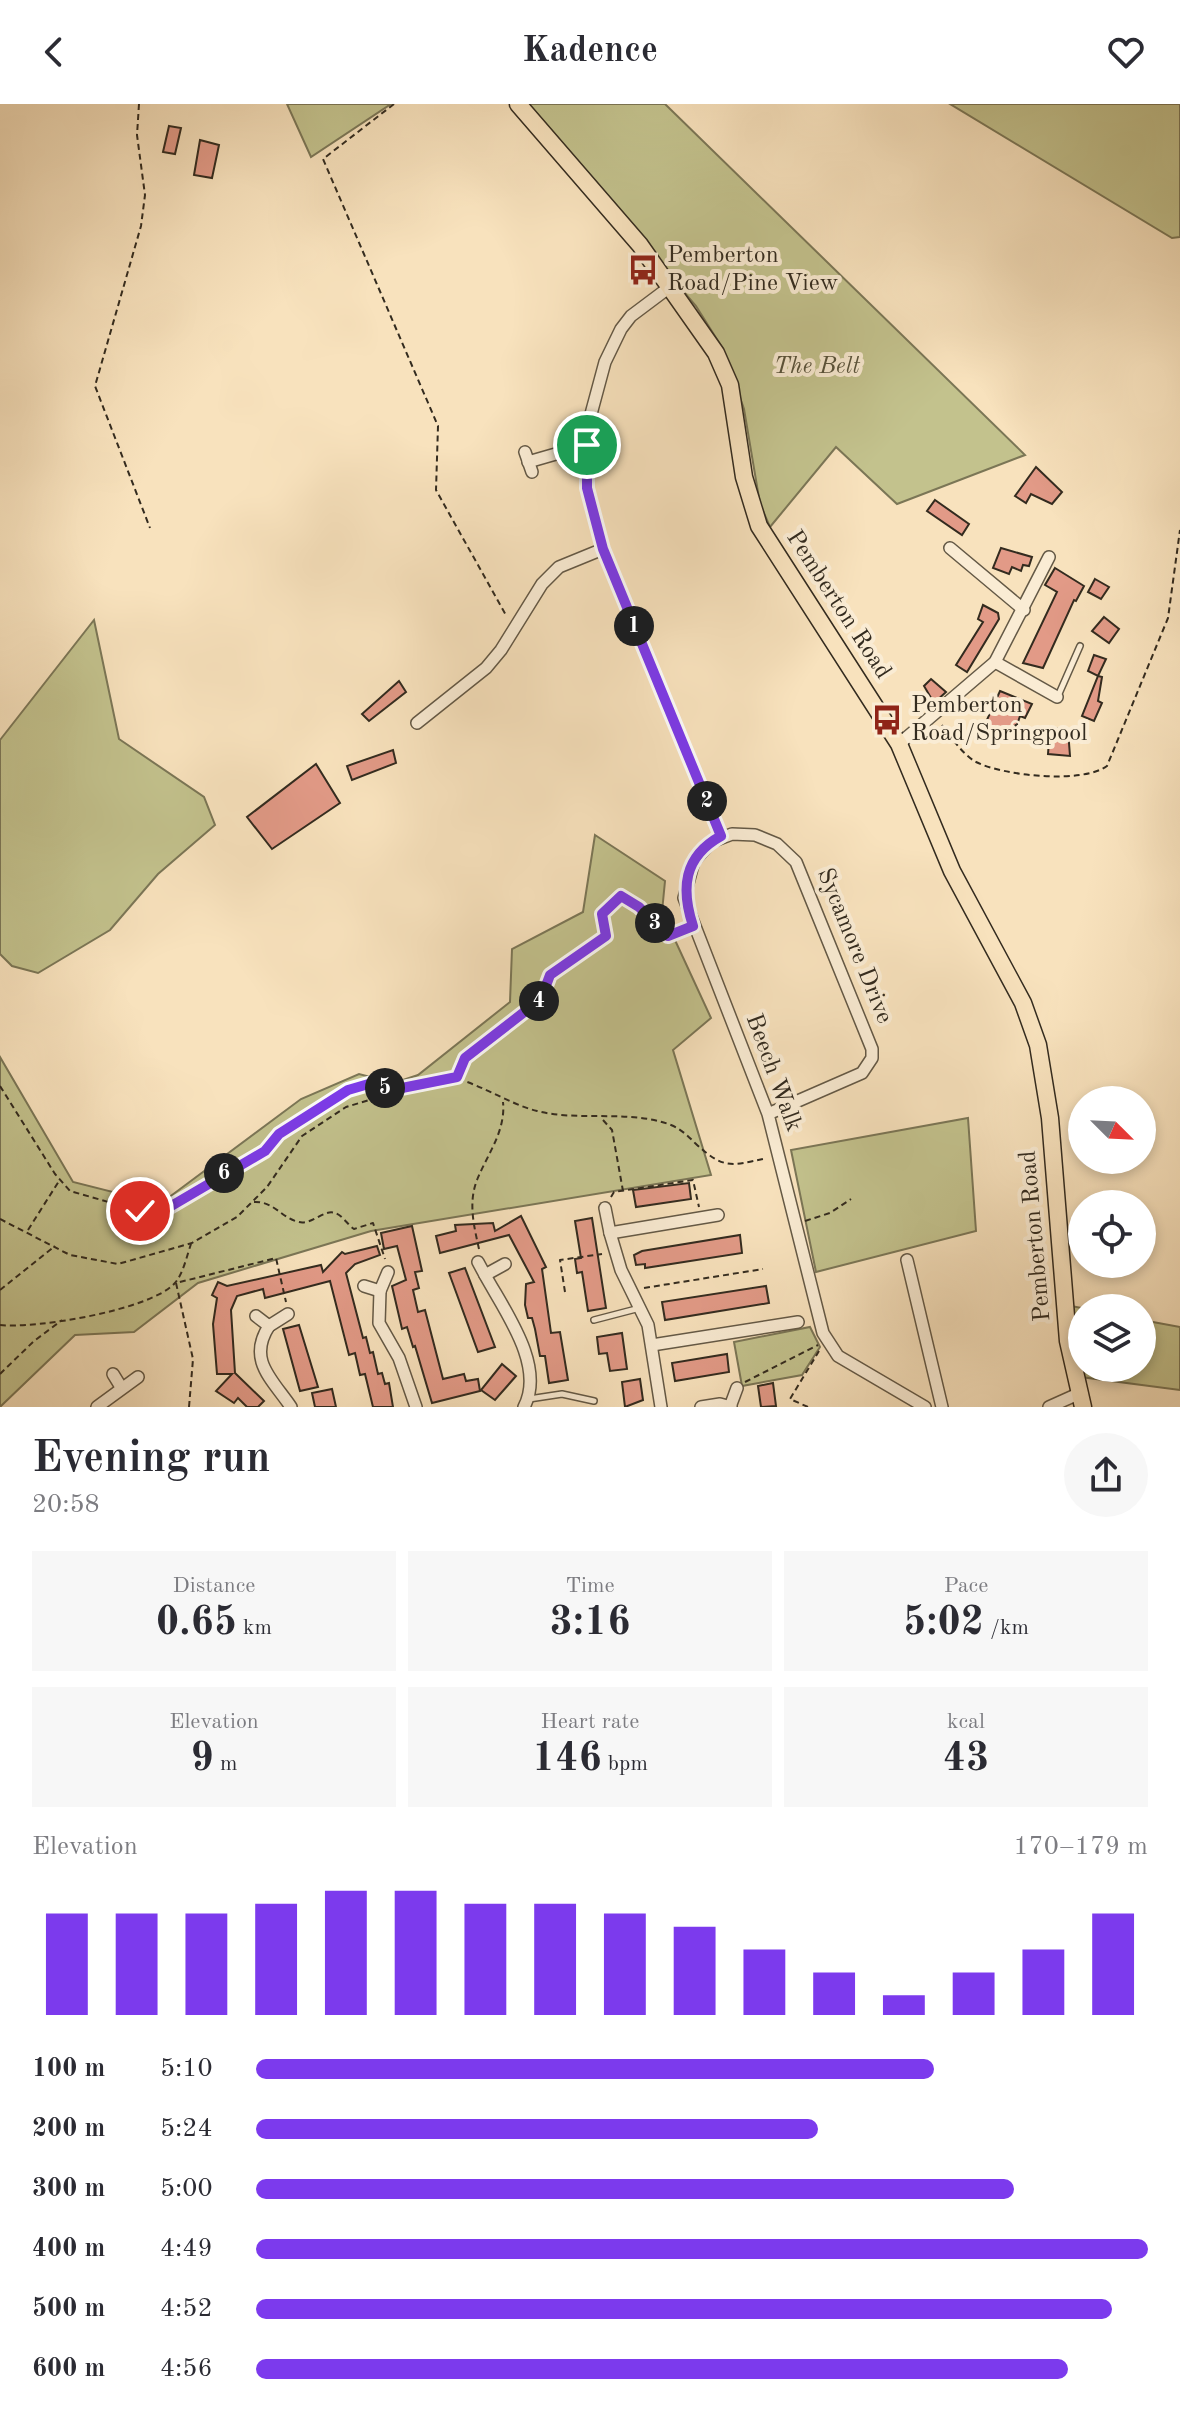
<!DOCTYPE html>
<meta charset="utf-8">
<style>
body{margin:0;font-family:"Old Standard TT",serif;background:#f7f7f7;color:#2b2b33;height:100vh;display:flex;flex-direction:column;font-size:30px;white-space:nowrap}
*{box-sizing:border-box;margin:0}
p{font-size:26px;color:#7c7c81}
.icon{flex:none;width:44px;height:44px;fill:none;stroke:currentColor;stroke-width:2;stroke-linecap:round;stroke-linejoin:round}
.map{position:relative;height:1303px;overflow:hidden}
.drawer{display:flex;flex-direction:column;background:#fff;flex:1}
.drawer>*{flex:none}
.needle{width:52px;rotate:114deg}
.fabs{position:absolute;left:1068px;top:982px;display:grid;gap:16px}
.fabs a{display:grid;place-items:center;width:88px;height:88px;border-radius:50%;background:#fff;box-shadow:0 4px 12px #0003;font-size:40px}
.pin{position:absolute;display:grid;place-items:center;width:68px;height:68px;color:#fff;margin:-34px;border:4px solid #fff;border-radius:50%;box-shadow:0 2px 8px #0007}
.km{position:absolute;width:40px;height:40px;margin:-20px;border-radius:50%;background:#222;color:#fff;font-size:22px;line-height:40px;text-align:center}
.round{display:grid;place-items:center;flex:none;width:84px;height:84px;border-radius:42px;background:#f7f7f7}
.head{display:flex;align-items:center;justify-content:space-between;height:136px;padding:0 32px}
h1{font-size:44px;font-weight:700;line-height:60px}
.stats{display:grid;grid-template-columns:repeat(3,1fr);gap:12px;height:136px;padding:8px 32px}
.stats div{display:grid;align-content:center;border-radius:0px;background:#f7f7f7;text-align:center}
.stats b{font-size:40px;font-weight:700}
.stats small{font-size:22px;font-weight:400}
.stats p{font-size:22px}
.chart{height:224px;padding:16px 32px}
.chart p{display:flex;justify-content:space-between}
.chart svg{width:100%;height:144px;margin-top:8px;stroke:#7c3aed;stroke-width:6}
ul{padding:0 32px;list-style:none;font-size:26px}
li{display:grid;grid-template-columns:128px 96px 1fr;align-items:center;height:60px}
li i{height:20px;border-radius:10px;background:#7c3aed}
header{display:flex;justify-content:space-between;align-items:center;height:104px;padding:0 32px;background:#fff;font-size:36px;font-weight:700}
.map>svg:first-child{display:block}
.green{fill:#c3c28d;stroke:#7b7656;stroke-width:2}
.building{fill:#e29a87;stroke:#332b1f;stroke-width:2}
.lines{fill:none;stroke-linecap:round;stroke-linejoin:round}
.service-casing{stroke:#645946;stroke-width:8}
.minor-casing{stroke:#645946;stroke-width:14}
.primary-casing{stroke:#332b1f;stroke-width:19}
.path{stroke:#332b1f;stroke-width:2;stroke-dasharray:6 4;stroke-linecap:butt}
.service{stroke:#faecd4;stroke-width:5}
.minor{stroke:#faecd4;stroke-width:11}
.primary{stroke:#f8e2bd;stroke-width:16}
.route-casing{stroke:#fff;stroke-width:16}
.route{stroke:#7c3aed;stroke-width:10}
.labels{text-anchor:middle;dominant-baseline:central;stroke-width:8;stroke-linejoin:round;paint-order:stroke}
.poi-label{font-size:24px;fill:#332b1f;stroke:#faecd4;text-anchor:start}
.park-label{font-size:24px;font-style:italic;fill:#57513a;stroke:#faecd4}
.street-label{font-size:24px;fill:#332b1f;stroke:#faecd4}
</style>
<header><svg class="icon" aria-label="back" viewBox="0 0 24 24"><path d="M15 5l-7 7 7 7"/></svg>Kadence<svg class="icon" aria-label="heart" viewBox="0 0 24 24"><path d="M12 20l-8-8c-3-5 5-10 8-4 3-6 11-1 8 4z"/></svg></header>
<div class="map">
<svg width="1180" height="1303" viewBox="0 0 1180 1303">
<rect width="100%" height="100%" fill="#f8e2bd"/>
<filter id="stains"><feTurbulence type="fractalNoise" baseFrequency=".0025" numOctaves="4"/><feColorMatrix values="0 0 0 0 .2 0 0 0 0 .09 0 0 0 0 .02 0 0 0 .5 -.17"/></filter>
<radialGradient id="worn" r=".72"><stop offset=".6" stop-color="#630" stop-opacity="0"/><stop offset="1" stop-color="#630" stop-opacity=".3"/></radialGradient>
<!-- green -->
<g class="green">
<polygon points="287,0 391,0 311,53"/>
<polygon points="524,0 665,0 1025,351 897,400 836,343 770,423 760,400 744,305 723,245 696,202"/>
<polygon points="950,0 1180,0 1180,133 1172,134"/>
<polygon points="94,516 119,635 204,693 215,721 158,770 110,826 38,869 12,862 0,850 0,636"/>
<polygon points="595,731 665,777 662,808 711,914 673,946 711,1071 371,1127 198,1179 134,1228 75,1231 0,1303 0,953 73,1078 160,1100 301,995 359,970 394,979 418,971 510,898 512,845 583,808"/>
<polygon points="968,1014 976,1127 816,1168 791,1046"/>
<polygon points="1071,1202 1082,1204 1082,1264 1142,1264 1142,1216 1180,1223 1180,1286 1081,1273"/>
<polygon points="810,1223 820,1243 802,1271 742,1282 734,1238"/>
</g>
<!-- building -->
<g class="building">
<polygon points="169,22 181,24 175,50 163,48"/>
<polygon points="200,36 219,41 212,74 194,71"/>
<polygon points="1036,363 1062,388 1052,400 1031,390 1026,399 1015,392"/>
<polygon points="935,396 969,420 962,431 927,407"/>
<polygon points="1001,444 1032,453 1029,462 1023,461 1021,467 1012,463 1009,470 993,464"/>
<polygon points="1055,464 1084,482 1076,497 1074,496 1043,564 1023,559 1057,488 1045,481"/>
<polygon points="1095,475 1109,483 1101,495 1088,488"/>
<polygon points="983,501 998,509 999,515 967,568 956,561 983,518 978,515"/>
<polygon points="1104,513 1119,525 1109,539 1092,527"/>
<polygon points="1094,551 1106,555 1098,572 1088,567"/>
<polygon points="1098,572 1102,573 1098,597 1102,599 1094,617 1082,612"/>
<polygon points="931,575 946,588 934,599 924,582"/>
<polygon points="399,577 406,588 369,617 362,610"/>
<polygon points="1000,587 1032,600 1025,614 1020,612 1012,636 995,626 991,634 981,629"/>
<polygon points="1050,623 1068,626 1070,652 1048,650"/>
<polygon points="393,646 396,659 352,676 347,662"/>
<polygon points="316,660 340,699 272,745 247,713"/>
<polygon points="689,1079 691,1095 636,1103 633,1086"/>
<polygon points="521,1112 546,1163 542,1165 551,1229 560,1228 568,1276 549,1279 545,1252 540,1252 535,1225 532,1214 528,1214 525,1201 526,1180 534,1178 509,1131 440,1149 436,1132 456,1127 455,1121 493,1119 495,1127"/>
<polygon points="592,1114 606,1204 588,1207 582,1168 577,1169 575,1155 581,1154 575,1117"/>
<polygon points="412,1122 422,1167 415,1168 419,1184 413,1186 418,1208 425,1206 443,1275 464,1270 466,1277 478,1275 480,1287 432,1299 415,1242 413,1243 407,1223 402,1225 392,1182 406,1176 397,1142 384,1145 381,1129"/>
<polygon points="740,1131 742,1149 645,1164 645,1160 636,1161 634,1151 642,1147"/>
<polygon points="377,1142 380,1151 355,1160 346,1169 363,1234 366,1233 370,1249 373,1248 378,1270 382,1269 385,1280 389,1279 393,1303 373,1303 365,1270 360,1271 355,1249 349,1251 330,1177 265,1194 263,1185 237,1192 231,1206 235,1269 264,1297 258,1303 247,1303 238,1294 234,1299 216,1287 232,1270 217,1270 213,1220 217,1194 212,1191 218,1178 227,1182 321,1161 323,1168 342,1148 345,1150"/>
<polygon points="465,1164 495,1243 478,1248 449,1169"/>
<polygon points="766,1182 769,1199 665,1216 662,1198"/>
<polygon points="299,1221 318,1283 300,1287 283,1225"/>
<polygon points="622,1229 627,1265 610,1267 607,1249 599,1250 597,1233"/>
<polygon points="727,1250 729,1268 675,1277 672,1259"/>
<polygon points="502,1260 516,1272 495,1296 481,1286"/>
<polygon points="640,1275 643,1296 625,1303 622,1278"/>
<polygon points="773,1279 776,1302 761,1303 758,1282"/>
<polygon points="332,1285 336,1303 315,1303 312,1289"/>
</g>
<g class="lines">
<!-- service casing -->
<g class="service-casing">
<g id="service">
<polyline points="1058,592 1080,542"/>
<polyline points="594,1216 640,1204"/>
<polyline points="529,1295 562,1290 594,1297"/>
</g>
</g>
<!-- minor casing -->
<g class="minor-casing">
<g id="minor">
<polyline points="671,182 631,212 621,225 605,258 591,310 587,384 603,445 721,732"/>
<polyline points="525,348 532,368"/>
<polyline points="528,358 587,341"/>
<polyline points="950,444 1024,506"/>
<polyline points="995,558 1057,593"/>
<polyline points="417,619 486,564 501,546 542,480 559,463 603,445"/>
<polyline points="899,640 995,558 1049,453"/>
<polyline points="768,1010 862,969 872,954 872,945 796,758 777,740 755,731 732,730 711,738 694,757 684,794 768,1010 823,1229 838,1252 925,1303"/>
<polyline points="605,1104 610,1129"/>
<polyline points="907,1156 942,1303"/>
<polyline points="478,1158 485,1171 505,1160"/>
<path d="M 485,1171 C 504,1206 546,1262 524,1303"/>
<polyline points="364,1182 380,1187 388,1168"/>
<polyline points="380,1187 379,1219 399,1254 416,1303"/>
<polyline points="256,1212 269,1222 288,1210"/>
<path d="M 269,1222 C 247,1256 272,1275 291,1303"/>
<polyline points="652,1241 798,1218"/>
<polyline points="113,1270 121,1283"/>
<polyline points="97,1303 138,1273"/>
<polyline points="661,1303 648,1221 621,1166 610,1129 718,1111"/>
<polyline points="701,1303 720,1300 731,1303"/>
<polyline points="730,1303 737,1284"/>
<polyline points="1049,1303 1078,1290"/>
</g>
</g>
<!-- primary casing -->
<g class="primary-casing">
<polyline id="primary" points="518,0 640,141 716,249 730,281 744,373 759,422 899,640 952,767 1023,899 1038,941 1050,1014 1068,1237 1083,1303"/>
</g>
<!-- path -->
<g class="path">
<polyline points="139,0 137,31 145,91 141,122 95,282 150,424"/>
<polyline points="394,0 323,55 438,322 436,386 507,513"/>
<path d="M 942,621 C 951,633 962,650 976,658 C 1004,672 1082,680 1107,662 L 1168,514 L 1180,426"/>
<polyline points="457,972 465,954 541,895 550,871 606,832 602,810 621,792 639,803 668,832 684,825"/>
<polyline points="0,982 55,1070 70,1087 140,1107 161,1108 265,1047 279,1030 348,986 372,979 391,986"/>
<polyline points="603,1016 612,1026 623,1087"/>
<polyline points="611,1093 614,1088 693,1076 699,1103"/>
<path d="M 254,1098 C 274,1097 281,1114 299,1118 C 312,1121 324,1105 335,1109 C 342,1111 348,1121 354,1125 L 373,1119 L 385,1155"/>
<path d="M 0,1115 L 70,1151 L 118,1160 L 192,1139 L 237,1113 L 267,1083 L 302,1032 L 346,1003 L 445,973 C 469,973 508,1000 537,1007 C 581,1018 629,1005 671,1021 C 681,1025 688,1032 695,1039 C 724,1066 731,1062 767,1054"/>
<polyline points="805,1117 830,1109 851,1095"/>
<polyline points="28,1126 59,1077"/>
<path d="M 479,1145 C 474,1122 468,1099 477,1076 C 487,1051 506,1027 503,998"/>
<polyline points="644,1184 763,1165"/>
<polyline points="0,1186 55,1142"/>
<polyline points="565,1188 560,1156 602,1150"/>
<path d="M 0,1221 C 36,1225 149,1206 174,1180 C 183,1171 187,1151 191,1140"/>
<polyline points="0,1270 34,1237 62,1216"/>
<polyline points="745,1278 818,1241"/>
<polyline points="189,1303 193,1255 176,1179 276,1154 286,1198"/>
<polyline points="808,1303 790,1295 819,1247"/>
</g>
<!-- service -->
<use href="#service" class="service"/>
<!-- minor -->
<use href="#minor" class="minor"/>
<!-- primary -->
<use href="#primary" class="primary"/>
</g>
<g class="lines">
<!-- route casing -->
<g class="route-casing">
<path id="route" d="M 140,1107 L 161,1108 L 265,1047 L 279,1030 L 348,986 L 372,979 L 392,986 L 457,973 L 465,954 L 541,895 L 550,871 L 606,832 L 602,810 L 621,792 L 639,803 L 668,832 L 693,822 C 681,785 683,753 721,732 L 603,445 L 587,384 L 587,341"/>
</g>
<!-- route -->
<use href="#route" class="route"/>
</g>
<!-- icons -->
<defs>
<g id="bus-bare" transform="scale(2.4)"><path d="M-5-6H5V4H4V6H2V4H-2V6H-4V4H-5ZM-3.5-4V0h7V-4ZM-3.5 1.2v1.5H-2V1.2ZM2 1.2v1.5H3.5V1.2Z" fill="#8f2418" stroke="#faecd4" stroke-width="2.5" paint-order="stroke"/></g>
</defs>
<g fill-rule="evenodd">
<use href="#bus-bare" x="643" y="166"/>
<use href="#bus-bare" x="887" y="616"/>
</g>
<g class="labels">
<!-- poi labels -->
<g class="poi-label">
<text x="667" y="152">Pemberton<tspan x="667" dy="28">Road/Pine View</tspan></text>
<text x="911" y="602">Pemberton<tspan x="911" dy="28">Road/Springpool</tspan></text>
</g>
<!-- park labels -->
<g class="park-label">
<text x="817" y="263">The Belt</text>
</g>
<!-- street labels -->
<g class="street-label">
<text transform="translate(838 501) rotate(57)">Pemberton Road</text>
<text transform="translate(854 842) rotate(68)">Sycamore Drive</text>
<text transform="translate(773 969) rotate(70)">Beech Walk</text>
<text transform="translate(1036 1132) rotate(-95)">Pemberton Road</text>
</g>
</g>
<rect width="100%" height="100%" filter="url(#stains)"/>
<rect width="100%" height="100%" fill="url(#worn)"/>
</svg>
<div class="fabs">
<a><svg class="needle" viewBox="-14 -14 28 28"><path d="M0-13l5 13h-10z" fill="#e53935"/><path d="M0 13l5-13h-10z" fill="#7c7c81"/></svg></a>
<a><svg class="icon" aria-label="locate" viewBox="0 0 24 24"><circle cx="12" cy="12" r="6"/><path d="M12 2v4M12 18v4M2 12h4M18 12h4"/></svg></a>
<a><svg class="icon" aria-label="layers" viewBox="0 0 24 24"><path d="M12 4l9 5-9 5-9-5zM3 14l9 5 9-5"/></svg></a>
</div>
<div class="pin" style="left:587px;top:341px;background:#1e9e55"><svg class="icon" aria-label="arrive" viewBox="0 0 24 24"><path d="M6 21V4h12l-3 4 3 4H6"/></svg></div>
<div class="pin" style="left:140px;top:1107px;background:#d93025"><svg class="icon" aria-label="check" viewBox="0 0 24 24"><path d="M5 12l5 5 9-10"/></svg></div>
<b class="km" style="left:634px;top:522px">1</b>
<b class="km" style="left:707px;top:697px">2</b>
<b class="km" style="left:655px;top:819px">3</b>
<b class="km" style="left:539px;top:897px">4</b>
<b class="km" style="left:385px;top:984px">5</b>
<b class="km" style="left:224px;top:1069px">6</b>
</div>
<section class="drawer">
<div class="head"><div><h1>Evening run</h1><p>20:58</p></div><a class="round"><svg class="icon" aria-label="share" viewBox="0 0 24 24"><path d="M12 15V3M7 8l5-5 5 5M5 13v7h14v-7"/></svg></a></div>
<div class="stats">
<div><p>Distance</p><b>0.65<small> km</small></b></div>
<div><p>Time</p><b>3:16</b></div>
<div><p>Pace</p><b>5:02<small> /km</small></b></div>
</div>
<div class="stats">
<div><p>Elevation</p><b>9<small> m</small></b></div>
<div><p>Heart rate</p><b>146<small> bpm</small></b></div>
<div><p>kcal</p><b>43</b></div>
</div>
<div class="chart"><p><span>Elevation</span>170–179 m</p>
<svg viewBox="0 0 160 44" preserveAspectRatio="none"><path d="M5 44V13M15 44V13M25 44V13M35 44V10M45 44V6M55 44V6M65 44V10M75 44V10M85 44V13M95 44V17M105 44V24M115 44V31M125 44V38M135 44V31M145 44V24M155 44V13"/></svg>
</div>
<ul>
<li><b>100 m</b>5:10<i style="width:76%"></i></li>
<li><b>200 m</b>5:24<i style="width:63%"></i></li>
<li><b>300 m</b>5:00<i style="width:85%"></i></li>
<li><b>400 m</b>4:49<i style="width:100%"></i></li>
<li><b>500 m</b>4:52<i style="width:96%"></i></li>
<li><b>600 m</b>4:56<i style="width:91%"></i></li>
</ul>
</section>
